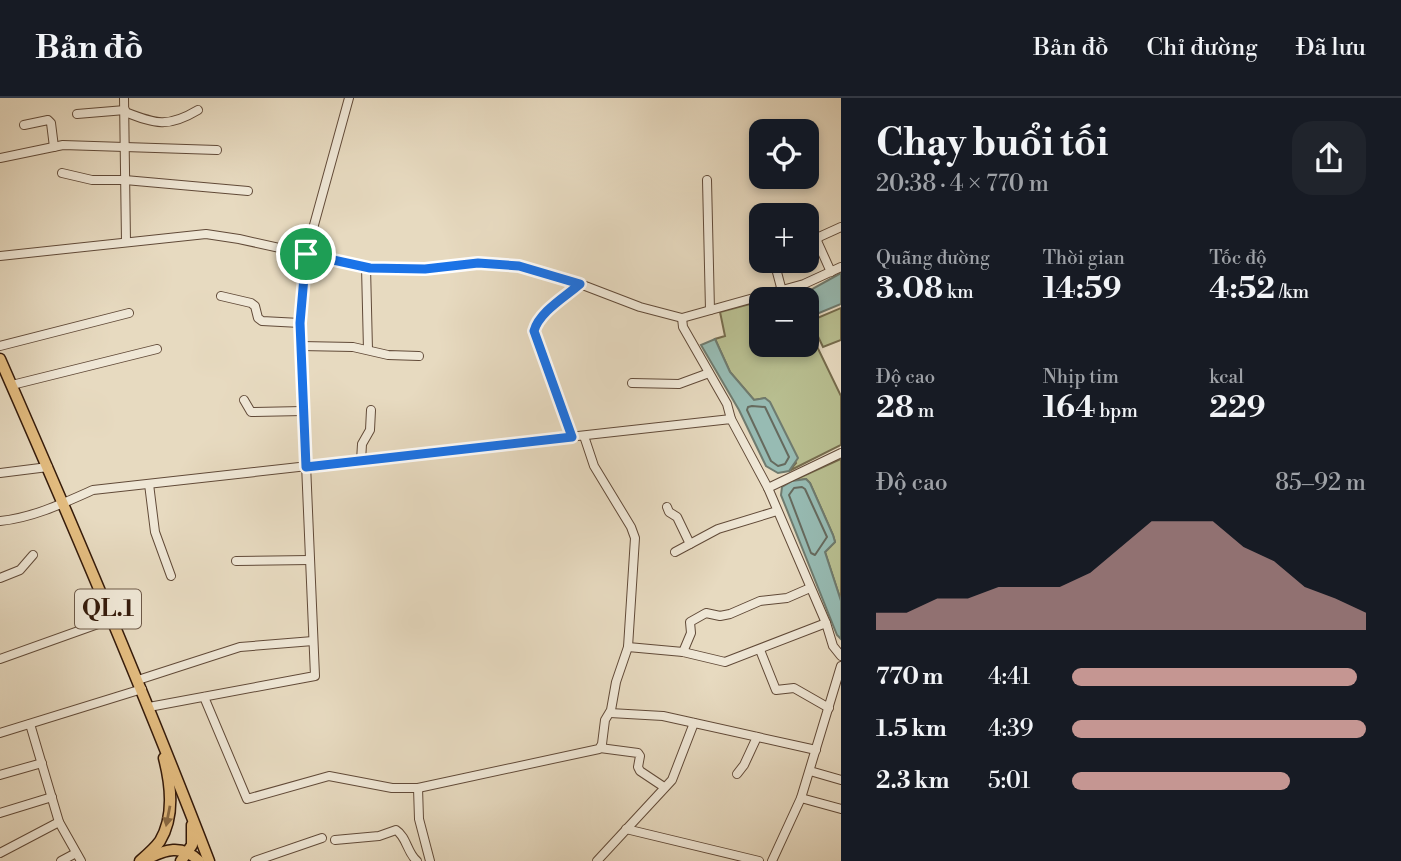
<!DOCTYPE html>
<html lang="vi">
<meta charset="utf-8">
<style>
body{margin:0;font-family:"Libre Bodoni",serif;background:#20242c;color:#f1f3f6;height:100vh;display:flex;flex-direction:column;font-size:26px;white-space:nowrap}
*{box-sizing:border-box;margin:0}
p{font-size:23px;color:#9ea1a6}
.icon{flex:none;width:38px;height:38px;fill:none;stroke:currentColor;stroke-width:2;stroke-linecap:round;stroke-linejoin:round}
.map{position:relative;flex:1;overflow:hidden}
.panel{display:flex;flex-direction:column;background:#171b24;width:560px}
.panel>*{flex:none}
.controls{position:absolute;left:749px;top:21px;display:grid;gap:14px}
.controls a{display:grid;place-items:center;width:70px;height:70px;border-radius:14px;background:#171b24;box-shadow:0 4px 10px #0003;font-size:35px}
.pin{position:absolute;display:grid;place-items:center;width:60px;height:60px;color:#fff;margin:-30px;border:4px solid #fff;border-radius:50%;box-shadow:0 2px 7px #0007}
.round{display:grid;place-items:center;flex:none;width:74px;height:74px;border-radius:21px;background:#20242c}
.head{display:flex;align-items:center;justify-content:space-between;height:119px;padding:0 35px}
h1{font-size:38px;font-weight:800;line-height:52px}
.figures{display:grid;grid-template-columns:repeat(3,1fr);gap:10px;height:119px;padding:7px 35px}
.figures div{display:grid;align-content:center}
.figures b{font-size:30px;font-weight:800}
.figures small{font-size:19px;font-weight:400}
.figures p{font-size:19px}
.chart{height:196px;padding:14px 35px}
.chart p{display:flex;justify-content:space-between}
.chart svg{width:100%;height:126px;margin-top:7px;fill:#c59692;opacity:.7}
ul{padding:0 35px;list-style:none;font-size:23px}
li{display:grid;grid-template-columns:112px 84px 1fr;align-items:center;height:52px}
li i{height:18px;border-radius:9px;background:#c59692}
header{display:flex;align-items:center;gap:42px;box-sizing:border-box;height:98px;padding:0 35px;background:#171b24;border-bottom:2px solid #363941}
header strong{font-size:33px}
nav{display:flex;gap:38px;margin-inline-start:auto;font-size:24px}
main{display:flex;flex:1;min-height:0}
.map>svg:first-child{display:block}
.green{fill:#b8be90;stroke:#766c4d;stroke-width:2}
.water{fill:#97bbb3;stroke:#6f7b6f;stroke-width:2}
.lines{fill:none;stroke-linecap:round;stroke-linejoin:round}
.shore{stroke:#666a5e;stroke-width:2}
.minor-casing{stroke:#614a38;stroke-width:10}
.major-casing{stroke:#341a0a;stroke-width:13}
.minor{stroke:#efe7d6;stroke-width:8}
.major{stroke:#e4bd80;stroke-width:10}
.oneway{fill:#8c6c45}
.route-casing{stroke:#fff;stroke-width:14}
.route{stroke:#1a73e8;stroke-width:9}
.labels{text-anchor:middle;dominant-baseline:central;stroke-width:6;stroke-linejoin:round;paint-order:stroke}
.shield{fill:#efe7d6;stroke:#6c5847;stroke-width:2}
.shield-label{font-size:23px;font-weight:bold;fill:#341a0a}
</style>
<header>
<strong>Bản đồ</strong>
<nav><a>Bản đồ</a><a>Chỉ đường</a><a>Đã lưu</a></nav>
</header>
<main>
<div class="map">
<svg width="841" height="763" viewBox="0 0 841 763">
<rect width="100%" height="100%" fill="#e7dac0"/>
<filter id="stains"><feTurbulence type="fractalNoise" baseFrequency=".00286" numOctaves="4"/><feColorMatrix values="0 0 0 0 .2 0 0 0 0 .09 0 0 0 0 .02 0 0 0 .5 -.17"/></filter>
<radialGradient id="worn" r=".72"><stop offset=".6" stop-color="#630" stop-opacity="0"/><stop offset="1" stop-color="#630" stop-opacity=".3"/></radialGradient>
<!-- green -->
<g class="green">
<polygon points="761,203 761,247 807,247 807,219 809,232 841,298 841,347 789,373 796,365 765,300 754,302 730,274 715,241 725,238 720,214"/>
<polygon points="841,210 841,242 823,249 813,228 815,221"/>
<polygon points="841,361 841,503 825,454 835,444 833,437 810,385 806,381 792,383"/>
</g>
<!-- water -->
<g class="water">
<polygon points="841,175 841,206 807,220 807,201 799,201 800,198"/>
<polygon points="715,241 730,274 754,302 765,300 770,304 798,360 789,373 778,375 766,368 739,312 701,247"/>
<polygon points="806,381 810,385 833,437 835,444 825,454 841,503 841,541 837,537 781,397 782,389 792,383"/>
</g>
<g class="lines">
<!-- shore -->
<g class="shore">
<polygon points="752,308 765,309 789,359 785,366 778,368 771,363 747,312 748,309"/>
<polygon points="802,389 805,391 827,439 815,457 811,455 789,397 794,390"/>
</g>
<!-- minor casing -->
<g class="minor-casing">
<g id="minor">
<polyline points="124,0 126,144"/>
<path d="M 125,14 C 156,26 168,30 198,12"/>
<polyline points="77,16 125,12"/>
<polyline points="24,27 48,22 51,25 54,49"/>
<polyline points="0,60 63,47 217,52"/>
<polyline points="62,75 92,82 125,82 248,93"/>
<polyline points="707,82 710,212"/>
<polyline points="0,158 206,136 239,141 370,170 425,171 478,165 519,168 580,186 640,209 682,220 804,186 841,169"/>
<polyline points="774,163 782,193"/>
<polyline points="366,169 368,252"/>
<polyline points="831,174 817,143 819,139 841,129"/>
<polyline points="221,198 251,205 255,208 258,220 262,223 300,225"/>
<polyline points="682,220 683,229 727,306 731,321"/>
<polyline points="0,248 129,215"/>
<polyline points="301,248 353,249 388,257 419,258"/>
<polyline points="632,285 679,286 709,275"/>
<polyline points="12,287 157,251"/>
<polyline points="244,302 251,314 303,313"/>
<path d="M 572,339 L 534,233 C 539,213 565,199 580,186"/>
<polyline points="361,363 362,346 370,332 371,312"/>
<polyline points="0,375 48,369"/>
<polyline points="149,386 155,434 171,478"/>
<polyline points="768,390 841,355"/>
<polyline points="667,409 669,414 677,419 690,446"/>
<path d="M 0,423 C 32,420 64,405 93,392 L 731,321 L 768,390 L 826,525 L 833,548 L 841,558"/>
<polyline points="675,454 718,431 777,413"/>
<polyline points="236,463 310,462"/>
<polyline points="0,480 20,472 33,457"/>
<polyline points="628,549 683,554 725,564 826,525"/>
<polyline points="760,552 776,592 794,590 829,610"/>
<polyline points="683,554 691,535 690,524 706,515 720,518 730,516 760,503 787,500 810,490"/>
<polyline points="0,561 112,521"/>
<polyline points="138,582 240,549 313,543"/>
<polyline points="204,599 247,701 329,678 392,690 418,690 599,651 602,646 605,622 611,612 616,584 628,549 635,440 631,429 594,368 584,338"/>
<polyline points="149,609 315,578 300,225 306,156 349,0"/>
<polyline points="610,615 663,618 816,652"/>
<polyline points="30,626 59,724 81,763"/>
<polyline points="0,635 142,591"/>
<polyline points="600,650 638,655 640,658 638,669 640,673 664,689"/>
<polyline points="810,673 841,682"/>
<polyline points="737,676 744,667 757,639"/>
<polyline points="0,677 42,665"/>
<polyline points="418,690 419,721 430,763"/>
<polyline points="801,700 841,711"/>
<polyline points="0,715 52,699"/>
<polyline points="626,731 759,763"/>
<path d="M 335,742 L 379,738 L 396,732 C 407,739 407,755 417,763"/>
<polyline points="0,755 59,724"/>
<polyline points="61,763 76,755"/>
<polyline points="255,763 322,740"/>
<polyline points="597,763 672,682 694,625"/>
<polyline points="772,763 801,700 841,568"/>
</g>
</g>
<!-- major casing -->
<g class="major-casing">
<g id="major">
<path d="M 0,261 C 73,427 144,594 209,763"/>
<path d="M 145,762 C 165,751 182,746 199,763"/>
<path d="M 140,763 C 147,757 155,750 160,743 C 175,718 171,687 164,660"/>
<polyline points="181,763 192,747 192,727"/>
</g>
</g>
<!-- minor -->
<use href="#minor" class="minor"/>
<!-- major -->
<use href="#major" class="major"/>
</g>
<!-- one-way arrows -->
<defs><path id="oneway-solid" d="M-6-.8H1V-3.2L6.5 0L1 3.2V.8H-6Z" transform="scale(1.75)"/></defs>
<use class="oneway" href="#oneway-solid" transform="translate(168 718) rotate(101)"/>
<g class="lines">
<!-- route casing -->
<g class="route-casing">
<path id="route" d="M 306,156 L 370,170 L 425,171 L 478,165 L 519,168 L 580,186 C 565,199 539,214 534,233 L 572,339 L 306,369 L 300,225 Z"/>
</g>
<!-- route -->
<use href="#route" class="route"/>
</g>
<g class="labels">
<!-- shield labels -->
<rect class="shield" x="75" y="491.5" width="66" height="39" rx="5"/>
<g class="shield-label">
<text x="108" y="511">QL.1</text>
</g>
</g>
<rect width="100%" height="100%" filter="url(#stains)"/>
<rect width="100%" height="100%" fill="url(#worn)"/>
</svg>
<div class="controls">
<a><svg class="icon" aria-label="locate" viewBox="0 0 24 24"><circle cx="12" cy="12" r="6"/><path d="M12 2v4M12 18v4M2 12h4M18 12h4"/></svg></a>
<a>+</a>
<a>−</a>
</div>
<div class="pin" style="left:306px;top:156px;background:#1e9e55"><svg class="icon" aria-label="arrive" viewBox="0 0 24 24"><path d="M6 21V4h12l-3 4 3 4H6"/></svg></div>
</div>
<section class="panel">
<div class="head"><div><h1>Chạy buổi tối</h1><p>20:38 · 4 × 770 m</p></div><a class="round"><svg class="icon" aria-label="share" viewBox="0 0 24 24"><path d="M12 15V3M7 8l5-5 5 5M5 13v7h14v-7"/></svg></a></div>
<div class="figures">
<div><p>Quãng đường</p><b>3.08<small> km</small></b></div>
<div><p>Thời gian</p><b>14:59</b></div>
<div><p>Tốc độ</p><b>4:52<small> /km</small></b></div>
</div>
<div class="figures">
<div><p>Độ cao</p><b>28<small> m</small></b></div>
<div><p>Nhịp tim</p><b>164<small> bpm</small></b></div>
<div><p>kcal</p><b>229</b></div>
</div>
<div class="chart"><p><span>Độ cao</span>85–92 m</p>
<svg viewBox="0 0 160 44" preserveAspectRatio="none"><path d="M0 44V38L10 38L20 33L30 33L40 29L50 29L60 29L70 24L80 15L90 6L100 6L110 6L120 15L130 20L140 29L150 33L160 38V44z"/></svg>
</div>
<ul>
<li><b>770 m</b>4:41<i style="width:97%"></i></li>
<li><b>1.5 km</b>4:39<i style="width:100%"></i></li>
<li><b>2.3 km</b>5:01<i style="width:74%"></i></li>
</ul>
</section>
</main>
